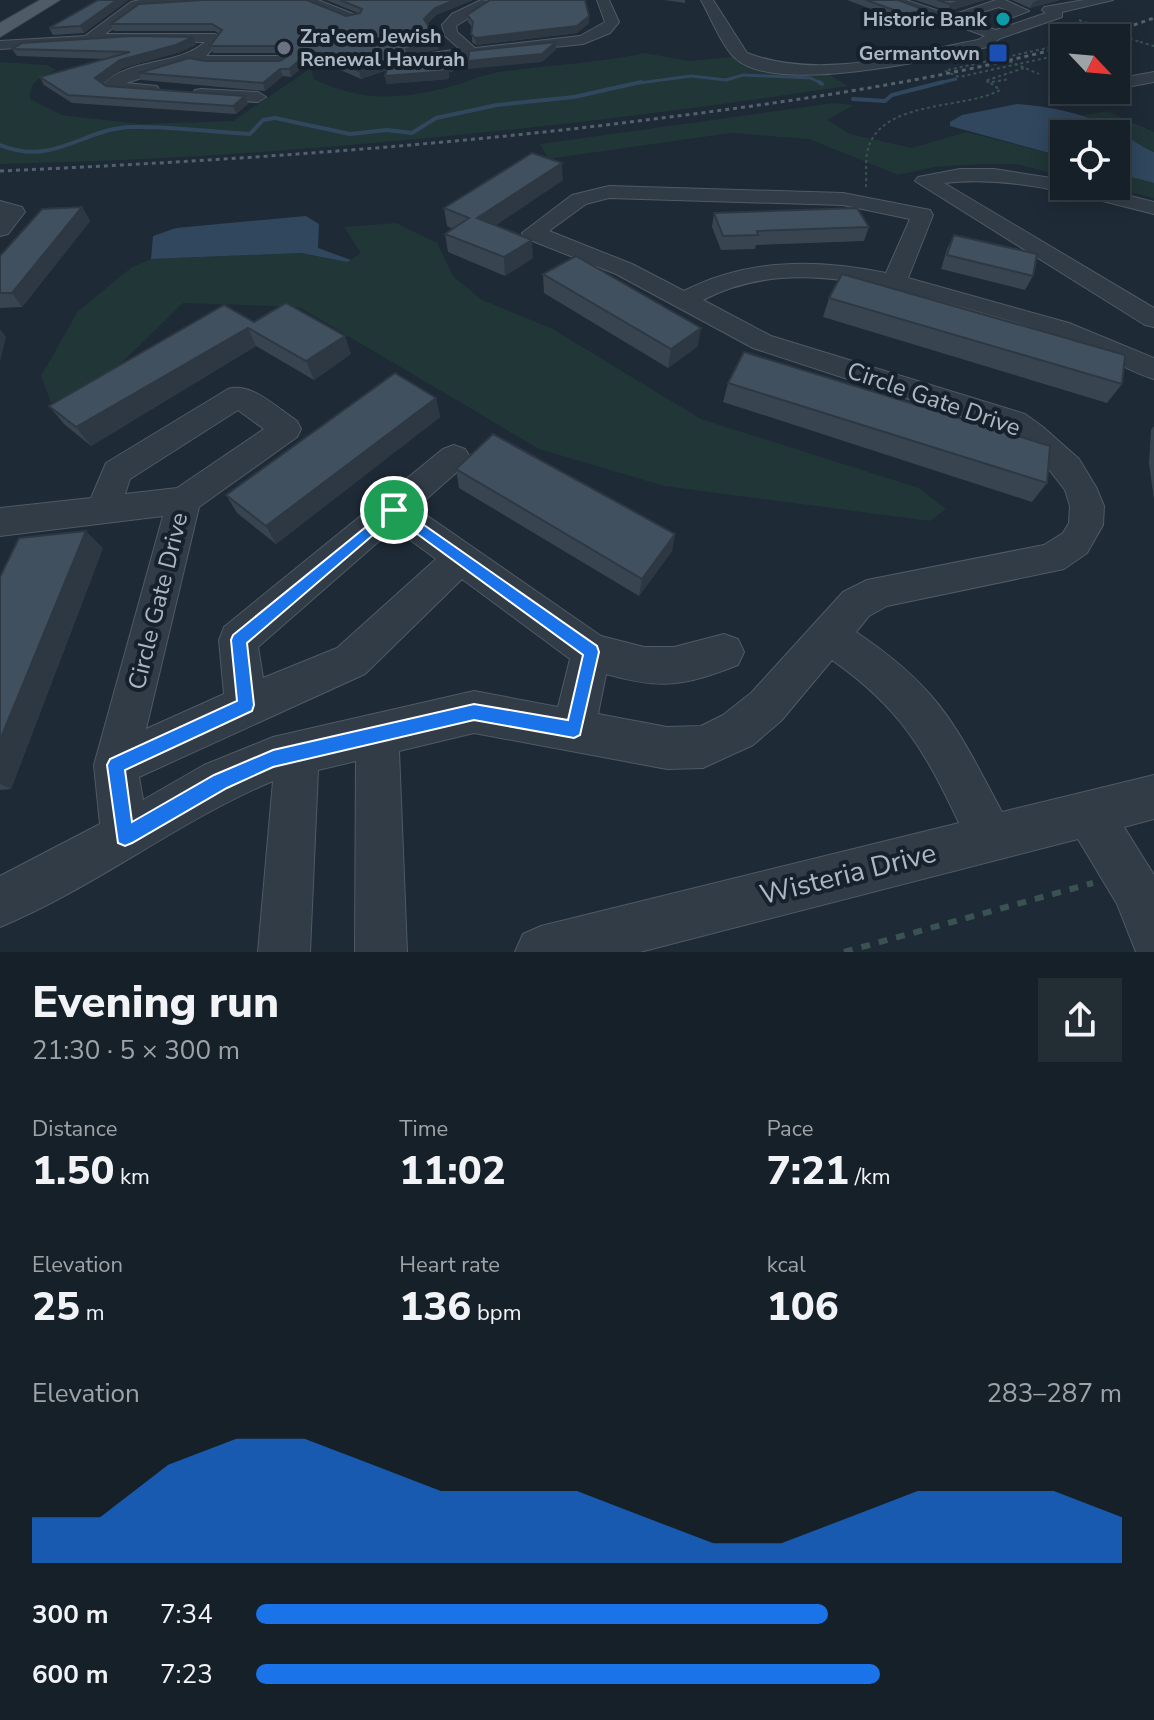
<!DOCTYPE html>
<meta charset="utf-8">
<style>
body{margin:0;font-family:"Nunito Sans",sans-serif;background:#232d34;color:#f1f3f6;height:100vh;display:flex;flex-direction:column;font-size:30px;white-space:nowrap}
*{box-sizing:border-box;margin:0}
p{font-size:26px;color:#9ea3a8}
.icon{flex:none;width:44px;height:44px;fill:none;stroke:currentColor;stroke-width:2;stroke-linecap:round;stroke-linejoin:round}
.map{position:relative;height:952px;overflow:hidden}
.side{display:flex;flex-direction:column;background:#162028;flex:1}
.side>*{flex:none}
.needle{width:52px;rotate:116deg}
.tools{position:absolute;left:1050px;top:24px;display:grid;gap:16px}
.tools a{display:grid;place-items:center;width:80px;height:80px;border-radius:0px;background:#162028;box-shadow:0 4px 20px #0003,0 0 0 2px #353e45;font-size:40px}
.pin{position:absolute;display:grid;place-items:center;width:68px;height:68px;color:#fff;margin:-34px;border:4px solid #fff;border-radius:50%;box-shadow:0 2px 8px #0007}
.round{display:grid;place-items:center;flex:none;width:84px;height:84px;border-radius:0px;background:#232d34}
.summary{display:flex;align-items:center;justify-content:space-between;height:136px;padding:0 32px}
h1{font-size:44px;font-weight:800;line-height:60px}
.metrics{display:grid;grid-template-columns:repeat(3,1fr);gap:12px;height:136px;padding:8px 32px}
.metrics div{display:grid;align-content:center}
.metrics b{font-size:40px;font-weight:800}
.metrics small{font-size:22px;font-weight:400}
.metrics p{font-size:22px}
.chart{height:224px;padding:16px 32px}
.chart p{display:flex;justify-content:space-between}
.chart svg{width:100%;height:144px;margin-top:8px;fill:#1a73e8;opacity:.7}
ul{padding:0 32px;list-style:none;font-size:26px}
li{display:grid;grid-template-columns:128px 96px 1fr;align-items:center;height:60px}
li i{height:20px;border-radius:10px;background:#1a73e8}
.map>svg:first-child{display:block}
.green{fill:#203637}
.water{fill:#30475e}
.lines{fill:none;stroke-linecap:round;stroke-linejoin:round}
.stream-far1{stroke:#30475e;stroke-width:3}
.stream{stroke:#30475e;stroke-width:4}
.minor-casing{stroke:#4f5a65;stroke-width:2}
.major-casing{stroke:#3b4550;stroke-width:2}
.path-far1{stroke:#3b5252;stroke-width:2;stroke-dasharray:3 3;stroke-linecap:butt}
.path{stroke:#3b5252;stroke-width:6;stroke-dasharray:9 9;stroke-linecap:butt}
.minor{fill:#323c47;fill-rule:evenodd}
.major{fill:#4f5b67;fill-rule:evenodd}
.rail{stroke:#53616e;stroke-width:3;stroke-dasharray:4 4;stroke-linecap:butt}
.path-bridge{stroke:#3b5252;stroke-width:2;stroke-dasharray:3 3;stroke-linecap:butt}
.wall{fill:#384551}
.shaded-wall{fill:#2e3842}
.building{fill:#41505e;stroke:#2e3842;stroke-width:2}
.route{fill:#1a73e8;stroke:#fff;stroke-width:2;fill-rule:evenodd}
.culture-dot{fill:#0f9aa8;stroke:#17212b;stroke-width:3}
.worship-dot{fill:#6b7280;stroke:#17212b;stroke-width:3}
.transit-dot{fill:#1a4fb4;stroke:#17212b;stroke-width:3}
.labels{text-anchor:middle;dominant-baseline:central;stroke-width:8;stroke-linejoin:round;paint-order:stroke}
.far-poi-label{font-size:20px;font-weight:bold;fill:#abb7c4;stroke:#17212b;text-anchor:end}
.street-label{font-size:24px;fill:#abb7c4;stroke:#17212b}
.near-street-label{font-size:28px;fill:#abb7c4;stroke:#17212b}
</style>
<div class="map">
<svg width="1154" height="952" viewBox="0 0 1154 952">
<rect width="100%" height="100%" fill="#1e2a36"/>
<!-- green -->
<g class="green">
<path d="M 645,53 L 689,61 L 741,56 L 825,72 L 848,86 C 567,128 284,158 0,164 L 0,62 L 47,65 L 56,70 C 41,77 29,81 30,99 L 62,115 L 141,124 L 233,121 L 311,68 L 314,79 C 360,101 396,100 445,88 C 463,84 480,75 499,72 C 548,65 596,63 645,53 Z"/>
<polygon points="834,103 854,105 827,120 850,134 912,148 966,132 1064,157 1064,176 1016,164 982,164 935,167 898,175 809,139 731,133 548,159 540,144"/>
<polygon points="1107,111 1154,132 1154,152 1135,144 1117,131 1080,116"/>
<polygon points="1116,173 1154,183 1154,198 1105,186 1116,186"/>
<polygon points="396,223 437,243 453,276 482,300 551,328 701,419 919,488 946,509 930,521 664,486 539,449 299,307 183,303 106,378 51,403 41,376 78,311 132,267 151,259 301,253 347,262 361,253 344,227"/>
</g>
<!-- water -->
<g class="water">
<path d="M 1017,104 C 1048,106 1082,113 1110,127 C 1126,134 1138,146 1154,152 L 1154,183 L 1116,173 L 1116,134 L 1064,134 L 1064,157 L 950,126 L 950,122 L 962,115 Z"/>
<polygon points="306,216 319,224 318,248 351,260 347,262 301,253 151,259 153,236 176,228"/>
</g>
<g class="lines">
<!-- stream-far1 -->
<g class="stream-far1">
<polyline points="632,84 691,76 726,80 743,75 811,78 822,84"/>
<polyline points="935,84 956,79"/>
</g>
<!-- stream -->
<g class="stream">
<polyline points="819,82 822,84"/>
<polyline points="853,99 885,101 892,95 943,82"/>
<path d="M 0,145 C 55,167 83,128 132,127 C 171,126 211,132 250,134 L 263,120 L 275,118 L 350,134 L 387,130 L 412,133 L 436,118 L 497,105 L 574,97 L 641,82"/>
</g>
<!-- minor casing -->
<g class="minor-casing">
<g id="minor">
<path d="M 140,0 L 211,0 L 205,4 L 141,8 L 105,34 L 215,34 L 222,38 L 206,56 L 282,56 L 290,61 L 282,66 L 208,66 L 192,62 L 126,83 L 157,86 L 159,90 L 157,94 L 151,95 L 110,91 L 102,86 C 127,57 177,67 205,42 L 135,41 L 0,49 L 0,41 L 85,36 L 131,2 Z"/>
<polygon points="300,0 318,0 361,17 349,20"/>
<polygon points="481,0 494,2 456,26 457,32 475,48 580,36 605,22 597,0 609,0 619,22 610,33 583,44 410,62 410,56 460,49 445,36 442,25 452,14"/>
<path d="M 701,0 L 713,0 L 747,53 C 821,81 903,54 978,40 L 985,36 L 887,0 L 906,0 L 996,30 L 1046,13 L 1042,10 L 1044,7 L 1084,0 L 1113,0 L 1062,12 L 1062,17 L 1001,38 L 987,47 C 937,59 775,96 735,58 C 722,46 710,16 701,0 Z"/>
<polygon points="996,0 1005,0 1029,11 1008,19 1001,15 1009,11 999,7 962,18 955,14"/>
<polygon points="1154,72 1154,82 1116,89 1116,79"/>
<polygon points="201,89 258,92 266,97 258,102 195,98 193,94 195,90"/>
<polygon points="1064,89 1064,90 1090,90 1088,94 1057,100 1049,95"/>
<path d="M 994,169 L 1064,180 L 1064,186 L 1091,186 L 1154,202 L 1154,214 C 1084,197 1016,175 944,183 L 1154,308 L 1154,327 L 1145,325 L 915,181 L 918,177 L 960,169 Z"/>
<path d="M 609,186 L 843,193 L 930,210 L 933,215 L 908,278 L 1069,323 L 1154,358 L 1154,379 C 1129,372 1106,356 1082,346 C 1038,328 993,315 947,303 C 867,282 781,259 703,300 L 771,336 L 1025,414 L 1043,427 L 1079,459 L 1096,487 L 1104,506 L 1103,525 L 1087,553 L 1064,569 L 887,606 L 869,616 L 856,632 C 940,688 956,726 1002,812 L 1154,775 L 1154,819 L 1124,827 L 1154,875 L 1154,952 L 1136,952 L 1117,904 L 1078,839 L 640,952 L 515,952 L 523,934 L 541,926 L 959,823 C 924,749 900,708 832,660 L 781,721 L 753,745 L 703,768 L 667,769 L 474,733 L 399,751 L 407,952 L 355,952 L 356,761 L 318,770 L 310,952 L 258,952 L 273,781 C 178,821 96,887 0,927 L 0,876 L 100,824 L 94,765 L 163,516 L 0,536 L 0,508 L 91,498 L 106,463 L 228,389 C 252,382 277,408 297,421 L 301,429 L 297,437 L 199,507 L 146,729 L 224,694 L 219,640 L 224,627 L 443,449 L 454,445 L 465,449 L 470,457 L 465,465 L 416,508 L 601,636 L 644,647 L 674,647 L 724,634 L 738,639 L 744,652 L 738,665 C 684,686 662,690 606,674 L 598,714 L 667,727 L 701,726 L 723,715 L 751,693 L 843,592 L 867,580 L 1044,545 L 1063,533 L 1069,523 L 1070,506 L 1065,490 L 1040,458 L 1003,430 L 753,348 L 616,274 L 525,238 L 522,233 L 572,195 ZM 609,198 L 843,205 L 910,219 L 886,273 C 817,259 748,258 684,291 L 632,264 L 549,231 L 586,204 ZM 238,410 L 264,429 L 177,488 L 125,494 L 130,479 ZM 394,528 L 436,559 L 337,648 L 263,678 L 258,647 ZM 462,579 L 570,659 L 558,707 L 474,691 L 273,737 L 204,765 L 143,800 L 139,777 L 365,674 Z"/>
<polygon points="0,201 22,207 25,212 8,234 0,236"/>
</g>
</g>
<!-- major casing -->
<g class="major-casing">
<polygon id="major" points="40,0 60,0 0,37 0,23"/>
</g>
<!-- path-far1 -->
<g class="path-far1">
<polyline points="1079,20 1096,26"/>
<polyline points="1140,42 1154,46"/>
<polyline points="1004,59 1039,74"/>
<polyline points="948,70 1056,46 1064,49"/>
<polyline points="945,71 959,77 1064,54"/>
<polyline points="989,82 985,81 1024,68"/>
<polyline points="992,82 1009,79"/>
<path d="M 866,187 C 867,174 864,156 870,143 C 889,100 966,109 1000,90 L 989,82"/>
</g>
<!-- path -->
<polyline class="path" points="844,952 1093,883"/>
<!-- minor -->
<use href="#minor" class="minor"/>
<!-- major -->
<use href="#major" class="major"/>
<!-- rail -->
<g class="rail">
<polyline points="1096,38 1154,18"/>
<path d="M 0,171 C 224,161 448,146 670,117 C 803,100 935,80 1064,47"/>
</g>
<!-- path-bridge -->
<polyline class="path-bridge" points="1096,26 1140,42"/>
</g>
<!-- wall -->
<g class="wall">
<polygon points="98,0 84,33 53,35 49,28"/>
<polygon points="326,0 473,0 436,15 427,24 439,49 408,56 409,57 452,64 453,72 449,72 449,79 387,84 385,76 387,70 361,79 313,58 291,77 283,76 265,91 142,80 139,73 205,61 280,61 287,57 282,53 213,53 210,46 219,34 215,31 114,31 111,24 346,16 358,13"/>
<polygon points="664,0 685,0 685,3"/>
<polygon points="847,0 898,0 923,16 903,21"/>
<polygon points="915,0 985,0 948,11"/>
<polygon points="1012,0 1060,0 1030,8"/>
<polygon points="467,15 589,23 577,33 476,45 472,42 472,27 468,22"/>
<polygon points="196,45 180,52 123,68 103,84 106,86 245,96 248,104 236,114 72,103 44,85 40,77 104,59 17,56 12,49"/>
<polygon points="563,180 496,225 533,258 505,276 448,252 445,234 453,229 447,226 444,208"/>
<polygon points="82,207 90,221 22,307 0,308 0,256"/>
<polygon points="714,213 869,227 864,241 756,245 755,249 721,250 712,227"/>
<polygon points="954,235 1033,276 1025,290 941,269 947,249"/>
<polygon points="543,274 698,346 668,368 544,293"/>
<polygon points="829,298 1122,384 1107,403 823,317"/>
<polygon points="254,322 351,354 314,380 256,346 91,446 64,424 49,406"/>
<polygon points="728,383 1047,483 1032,502 723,402"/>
<polygon points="436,398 440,417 276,544 237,513 226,495"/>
<polygon points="1154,426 1154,500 1149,463 1151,430"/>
<polygon points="456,469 675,534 672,551 639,596 459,488"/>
<polygon points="103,548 11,789 0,790 0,577"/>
</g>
<!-- shaded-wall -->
<g class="shaded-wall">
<polygon points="117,0 129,0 84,33 80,26"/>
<polygon points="455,0 473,0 436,15 425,26 424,19 435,8"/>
<polygon points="965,0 985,0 948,11 950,4"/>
<polygon points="1039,0 1060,0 1030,8 1033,2"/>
<polygon points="925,10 923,16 903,21 905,14"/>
<polygon points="589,16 589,23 577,33 476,45 475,38"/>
<polygon points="193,37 196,45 180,52 123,68 99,86 95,78 120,60"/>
<polygon points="438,42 439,49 407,56 406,49"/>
<polygon points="556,42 556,50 542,62 468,69 468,61"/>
<polygon points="311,51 313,58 291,77 289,69"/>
<polygon points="390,61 391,68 361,79 359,71"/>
<polygon points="452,64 453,72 449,72 449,79 387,84 385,76"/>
<polygon points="280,69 283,76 265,91 263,83"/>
<polygon points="245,96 248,104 236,114 233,106"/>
<polygon points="562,163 563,180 479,236 477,218"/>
<polygon points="82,207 90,221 22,307 12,293"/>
<polygon points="532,240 533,258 505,276 504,257"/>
<polygon points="248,328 256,346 91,446 76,427"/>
<polygon points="701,328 698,346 668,368 671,349"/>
<polygon points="0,329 6,337 0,362"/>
<polygon points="345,336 351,354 314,380 306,361"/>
<polygon points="436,398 440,417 276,544 266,526"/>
<polygon points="86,531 103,548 11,789 0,784 0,740"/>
<polygon points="675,534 672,551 639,596 642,579"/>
</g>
<!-- building -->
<g class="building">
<polygon points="98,0 117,0 80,26 49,28"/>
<polygon points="203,0 307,0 346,16 360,13 362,9 340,0 455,0 435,8 424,19 438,42 406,49 409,57 446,54 452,64 443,65 448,71 385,76 390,61 359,71 311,51 289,69 280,69 263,83 139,73 189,58 205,61 280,61 291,54 280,46 210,46 222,30 212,24 111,24 139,4"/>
<polygon points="490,0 585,0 589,16 577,26 475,38 471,34 473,22 467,15"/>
<polygon points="866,0 898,0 925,10 905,14"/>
<polygon points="937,0 965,0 950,4"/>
<polygon points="132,36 193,37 176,45 120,60 95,78 106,86 245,96 233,106 68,95 40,77 130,52 12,49 22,43"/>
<polygon points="556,42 542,54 468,61 469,51"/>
<polygon points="532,153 562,163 477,218 532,240 504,257 445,234 469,218 444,208"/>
<polygon points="82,207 12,293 0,293 0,256 42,209"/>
<polygon points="857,208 869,227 757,231 758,235 723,236 714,213"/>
<polygon points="954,235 1037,254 1033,276 947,255"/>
<polygon points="576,256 701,328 671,349 543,274"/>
<polygon points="842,274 1125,355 1122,384 829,298"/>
<polygon points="286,303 345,336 306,361 248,328 76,427 49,406 224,305 254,322"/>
<polygon points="744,352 1050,446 1047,483 728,383"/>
<polygon points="395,373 436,398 266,526 226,495"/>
<polygon points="493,434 675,534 642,579 456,469"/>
<polygon points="86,531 0,740 0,577 19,538"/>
</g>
<!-- route -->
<path class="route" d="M 394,504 L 597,646 L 599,652 L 580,735 L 574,738 L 474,720 L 273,767 L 227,788 L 132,843 L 125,846 L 118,843 L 107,765 L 110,759 L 237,701 L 231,640 L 233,635 ZM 394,517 L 583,655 L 568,720 L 474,704 L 273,750 L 214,775 L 132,822 L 125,770 L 252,711 L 254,705 L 247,643 Z"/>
<!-- markers -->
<circle class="culture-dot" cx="1003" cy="19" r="8"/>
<circle class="worship-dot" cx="284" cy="48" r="8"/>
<rect class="transit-dot" x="988" y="43" width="20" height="20" rx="4"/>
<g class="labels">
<!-- far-poi labels -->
<g class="far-poi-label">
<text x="987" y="19">Historic Bank</text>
<text x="300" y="36" text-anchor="start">Zra'eem Jewish<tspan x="300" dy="23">Renewal Havurah</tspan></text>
<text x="980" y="53">Germantown</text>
</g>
<!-- street labels -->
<g class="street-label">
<text transform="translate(934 399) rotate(19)">Circle Gate Drive</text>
<text transform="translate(158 601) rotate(-76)">Circle Gate Drive</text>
</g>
<!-- near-street labels -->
<g class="near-street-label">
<text transform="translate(848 874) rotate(-14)">Wisteria Drive</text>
</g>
</g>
</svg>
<div class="tools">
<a><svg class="needle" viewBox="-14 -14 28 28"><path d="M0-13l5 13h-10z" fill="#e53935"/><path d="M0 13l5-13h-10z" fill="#9ea3a8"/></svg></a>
<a><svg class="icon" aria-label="locate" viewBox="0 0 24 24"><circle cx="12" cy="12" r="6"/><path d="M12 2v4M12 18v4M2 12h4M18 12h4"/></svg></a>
</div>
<div class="pin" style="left:394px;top:510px;background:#1e9e55"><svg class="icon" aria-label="arrive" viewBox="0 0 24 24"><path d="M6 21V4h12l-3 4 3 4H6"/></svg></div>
</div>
<section class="side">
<div class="summary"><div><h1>Evening run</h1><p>21:30 · 5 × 300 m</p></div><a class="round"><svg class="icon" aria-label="share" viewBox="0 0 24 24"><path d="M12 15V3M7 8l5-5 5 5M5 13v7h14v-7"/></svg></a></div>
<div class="metrics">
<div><p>Distance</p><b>1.50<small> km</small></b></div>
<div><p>Time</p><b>11:02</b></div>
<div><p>Pace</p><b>7:21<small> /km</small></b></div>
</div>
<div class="metrics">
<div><p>Elevation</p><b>25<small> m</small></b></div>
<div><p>Heart rate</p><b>136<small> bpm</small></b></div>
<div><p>kcal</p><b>106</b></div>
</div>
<div class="chart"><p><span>Elevation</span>283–287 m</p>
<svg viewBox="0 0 160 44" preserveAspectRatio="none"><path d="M0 44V30L10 30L20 14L30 6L40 6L50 14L60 22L70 22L80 22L90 30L100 38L110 38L120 30L130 22L140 22L150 22L160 30V44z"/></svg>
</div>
<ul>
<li><b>300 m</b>7:34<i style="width:66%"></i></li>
<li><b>600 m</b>7:23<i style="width:72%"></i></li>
</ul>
</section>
